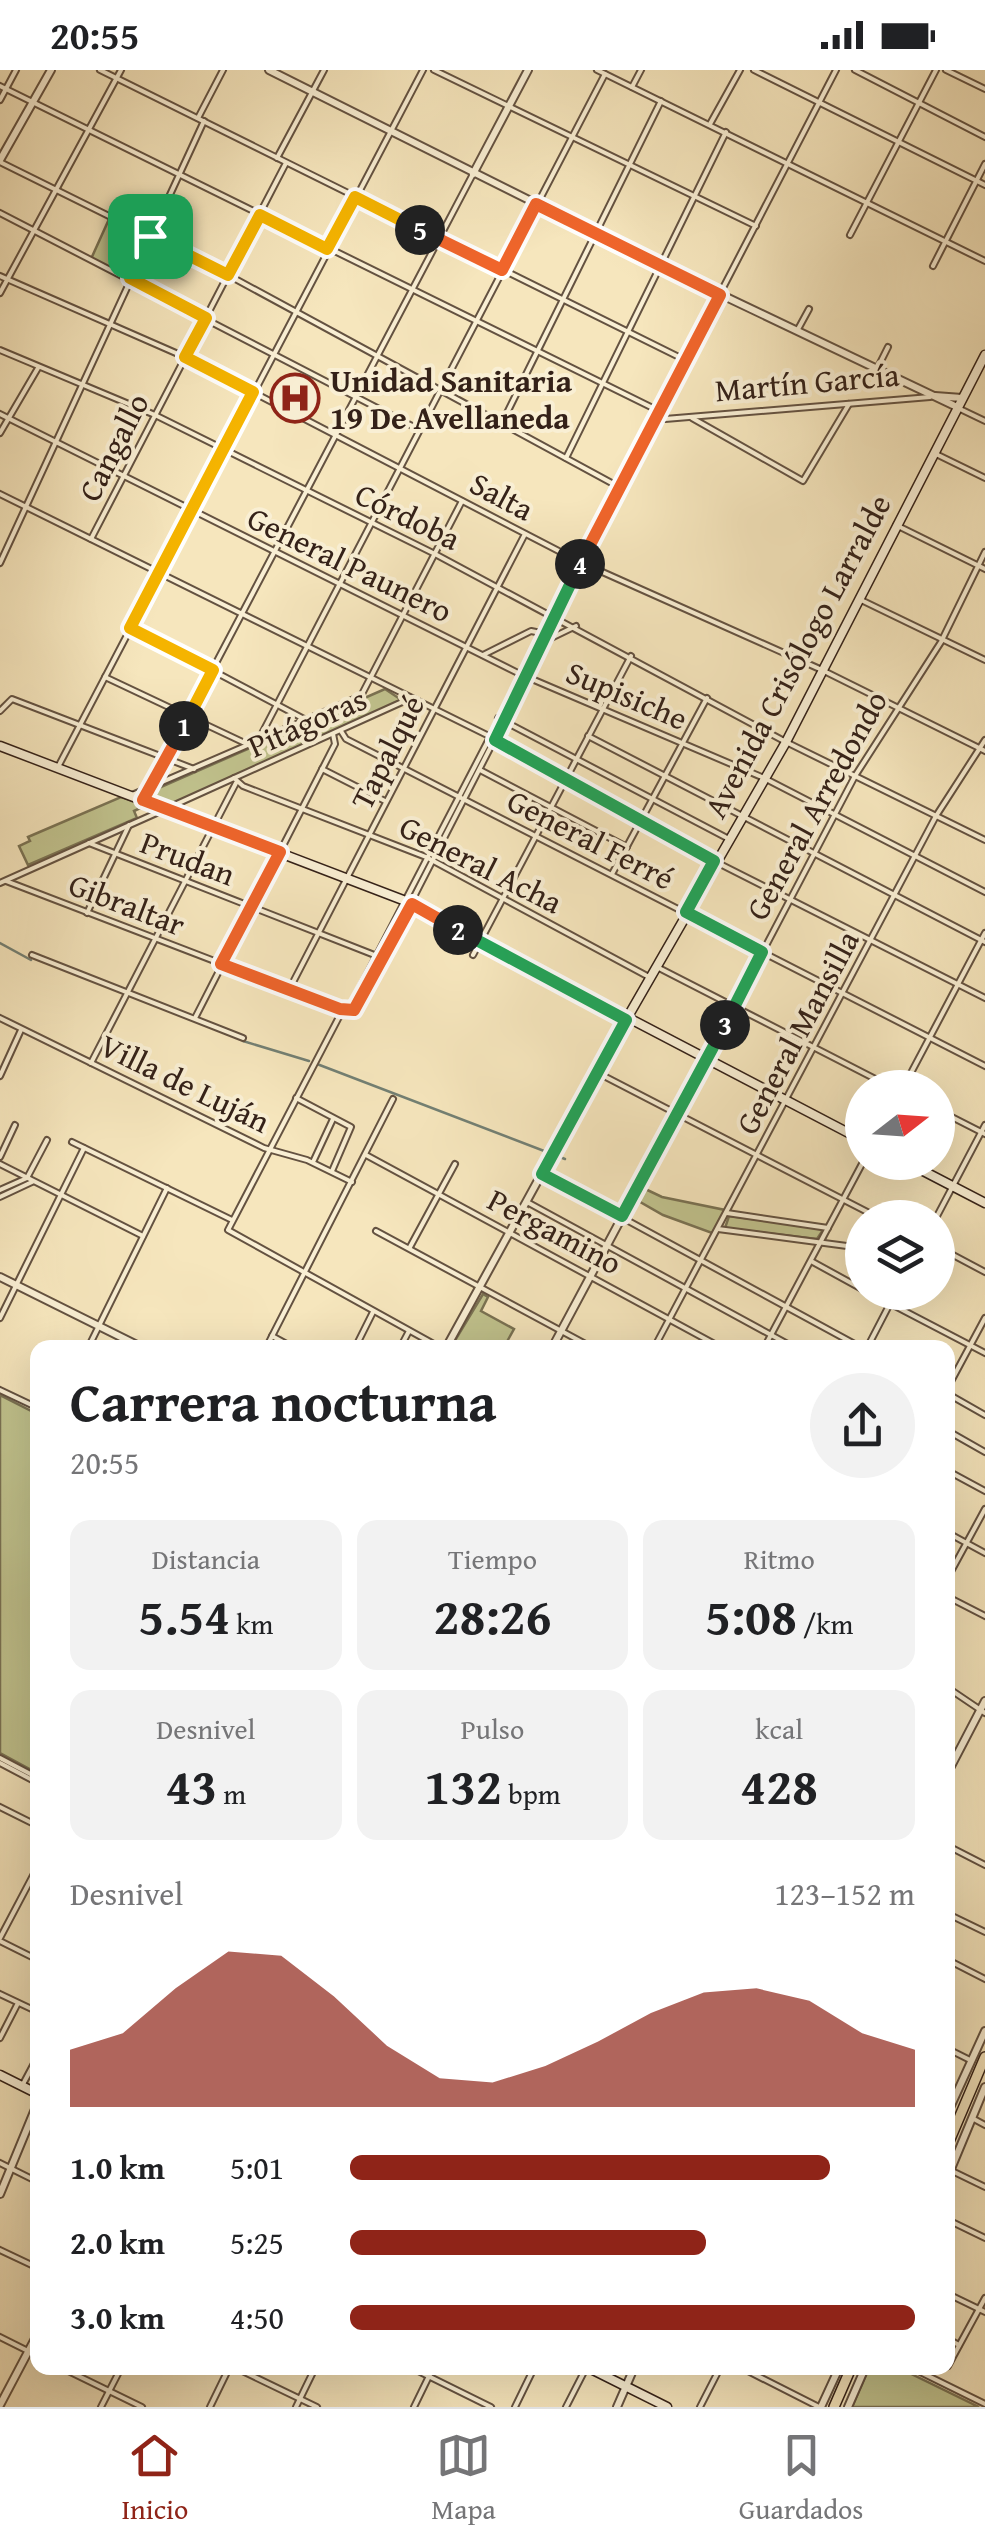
<!DOCTYPE html>
<html lang="es">
<meta charset="utf-8">
<style>
body{margin:0;font-family:"Gentium Book Plus",serif;background:#f2f2f2;color:#202124;height:100vh;display:flex;flex-direction:column;font-size:38px;white-space:nowrap}
*{box-sizing:border-box;margin:0}
p{font-size:32px;color:#757577}
.icon{flex:none;width:55px;height:55px;fill:none;stroke:currentColor;stroke-width:2;stroke-linecap:round;stroke-linejoin:round}
.map{position:relative;flex:1;overflow:hidden}
.drawer{position:absolute;left:30px;top:1270px;width:925px;height:1035px;display:flex;flex-direction:column;background:#fff;border-radius:20px;box-shadow:0 10px 40px #0002}
.drawer>*{flex:none}
.needle{width:65px;rotate:73deg}
.tools{position:absolute;left:845px;top:1000px;display:grid;gap:20px}
.tools a{display:grid;place-items:center;width:110px;height:110px;border-radius:50%;background:#fff;box-shadow:0 10px 40px #0002;font-size:50px}
.pin{position:absolute;display:grid;place-items:center;width:85px;height:85px;color:#fff;margin:-42px;border-radius:20px;box-shadow:0 5px 15px #0006}
.km{position:absolute;width:50px;height:50px;margin:-25px;border-radius:50%;background:#222;color:#fff;font-size:28px;line-height:50px;text-align:center}
.round{display:grid;place-items:center;flex:none;width:105px;height:105px;border-radius:52px;background:#f2f2f2}
.head{display:flex;align-items:center;justify-content:space-between;height:170px;padding:0 40px}
h1{font-size:55px;font-weight:700;line-height:75px}
.metrics{display:grid;grid-template-columns:repeat(3,1fr);gap:15px;height:170px;padding:10px 40px}
.metrics div{display:grid;align-content:center;border-radius:20px;background:#f2f2f2;text-align:center}
.metrics b{font-size:50px;font-weight:700}
.metrics small{font-size:28px;font-weight:400}
.metrics p{font-size:28px}
.chart{height:280px;padding:20px 40px}
.chart p{display:flex;justify-content:space-between}
.chart svg{width:100%;height:180px;margin-top:10px;fill:#8f2418;opacity:.7}
ul{padding:0 40px;list-style:none;font-size:32px}
li{display:grid;grid-template-columns:160px 120px 1fr;align-items:center;height:75px}
li i{height:25px;border-radius:12px;background:#8f2418}
.status{display:flex;justify-content:space-between;align-items:center;height:70px;padding:0 50px;background:#fff;direction:ltr}
.status svg{height:28px;fill:currentColor}
.tabs{display:flex;justify-content:space-around;align-items:center;height:140px;border-top:2px solid #e0e0e0;background:#fff;font-size:28px;color:#757577}
.tabs a{display:grid;justify-items:center;gap:5px}
.tabs .current{color:#8f2418}
.map>svg:first-child{display:block}
.green{fill:#c1c38e;stroke:#7a7253;stroke-width:2.5}
.lines{fill:none;stroke-linecap:round;stroke-linejoin:round}
.stream{stroke:#738074;stroke-width:2.5}
.minor-casing{stroke:#645241;stroke-width:8}
.tertiary-casing{stroke:#645241;stroke-width:10}
.secondary-casing{stroke:#342118;stroke-width:11}
.primary-casing{stroke:#342118;stroke-width:12}
.minor{stroke:#f9efd4;stroke-width:4}
.tertiary{stroke:#f9efd4;stroke-width:6}
.secondary{stroke:#f9efd4;stroke-width:8}
.primary{stroke:#f6e6bd;stroke-width:9}
.split-1-casing{stroke:#fff;stroke-width:20}
.split-2-casing{stroke:#fff;stroke-width:20}
.split-3-casing{stroke:#fff;stroke-width:20}
.split-4-casing{stroke:#fff;stroke-width:20}
.split-5-casing{stroke:#fff;stroke-width:20}
.split-6-casing{stroke:#fff;stroke-width:20}
.split-1{stroke:#f5b400;stroke-width:12}
.split-2{stroke:#f0652b;stroke-width:12}
.split-3{stroke:#22a559;stroke-width:12}
.split-4{stroke:#22a559;stroke-width:12}
.split-5{stroke:#f0652b;stroke-width:12}
.split-6{stroke:#f5b400;stroke-width:12}
.labels{text-anchor:middle;dominant-baseline:central;stroke-width:8;stroke-linejoin:round;paint-order:stroke}
.poi-label{font-size:32px;font-weight:bold;fill:#342118;stroke:#f9efd4;text-anchor:start}
.street-label{font-size:32px;fill:#342118;stroke:#f9efd4}
</style>
<div class="status"><b>20:55</b><svg viewBox="0 0 49 12"><path d="M0 12V9h3v3zM5 12V6h3v6zM10 12V3h3v9zM15 12V0h3v12zM26 1h20v11H26zM47 4h2v5h-2z"/></svg></div>
<div class="map">
<svg width="985" height="2337" viewBox="0 0 985 2337">
<rect width="100%" height="100%" fill="#f6e6bd"/>
<filter id="stains"><feTurbulence type="fractalNoise" baseFrequency=".002" numOctaves="4"/><feColorMatrix values="0 0 0 0 .2 0 0 0 0 .09 0 0 0 0 .02 0 0 0 .5 -.17"/></filter>
<radialGradient id="worn" r=".72"><stop offset=".6" stop-color="#630" stop-opacity="0"/><stop offset="1" stop-color="#630" stop-opacity=".3"/></radialGradient>
<!-- green -->
<g class="green">
<polygon points="110,147 150,166 130,208 91,189"/>
<polygon points="385,619 403,631 168,736 149,728 154,720"/>
<polygon points="121,727 147,735 134,741 137,748 28,795 19,776 30,771 28,767"/>
<polygon points="641,1117 662,1127 725,1140 712,1163 663,1145 635,1129"/>
<polygon points="729,1146 821,1158 823,1160 817,1169 725,1158"/>
<polygon points="483,1224 488,1227 481,1241 514,1259 504,1277 451,1277"/>
<polygon points="0,1325 37,1344 37,1703 0,1683"/>
<polygon points="869,2298 899,2298 979,2337 852,2337"/>
</g>
<g class="lines">
<!-- stream -->
<g class="stream">
<polyline points="0,873 31,890"/>
<polyline points="243,971 309,991"/>
<polyline points="317,994 565,1089"/>
</g>
<!-- minor casing -->
<g class="minor-casing">
<g id="minor">
<polyline points="100,0 685,290"/>
<polyline points="434,0 756,156"/>
<polyline points="597,0 985,191"/>
<polyline points="754,0 985,115"/>
<polyline points="855,0 985,67"/>
<polyline points="946,0 985,19"/>
<polyline points="0,16 659,341"/>
<polyline points="632,17 641,0"/>
<polyline points="0,30 16,0"/>
<polyline points="198,48 223,0"/>
<polyline points="710,54 740,0"/>
<polyline points="277,88 324,0"/>
<polyline points="0,92 228,205 619,417"/>
<polyline points="0,143 418,359"/>
<polyline points="850,165 936,0"/>
<polyline points="933,196 985,94"/>
<polyline points="0,206 185,287 580,492 822,600 985,681"/>
<polyline points="0,223 121,0"/>
<polyline points="797,261 809,239"/>
<polyline points="0,280 155,345 435,484 786,672 985,770"/>
<polyline points="877,299 888,277"/>
<polyline points="958,338 985,351"/>
<polyline points="0,344 520,604 764,708 985,822"/>
<polyline points="657,345 665,349 930,327"/>
<polyline points="692,348 803,411 849,334"/>
<polyline points="502,353 661,31"/>
<polyline points="0,363 38,298"/>
<polyline points="936,384 985,408"/>
<polyline points="566,388 726,62"/>
<polyline points="0,424 489,666 714,791 985,928"/>
<polyline points="896,455 985,499"/>
<polyline points="91,469 286,93"/>
<polyline points="0,493 204,51"/>
<polyline points="859,529 985,590"/>
<polyline points="130,557 306,650"/>
<polyline points="545,571 576,556"/>
<polyline points="483,585 531,561 541,563"/>
<polyline points="105,607 249,675"/>
<polyline points="0,641 12,629 194,699"/>
<polyline points="498,648 727,768"/>
<polyline points="341,661 346,669 985,996"/>
<polyline points="588,666 985,872"/>
<polyline points="258,671 605,4"/>
<polyline points="59,695 423,0"/>
<polyline points="322,699 385,731"/>
<polyline points="480,700 627,777"/>
<polyline points="234,708 243,716 426,787 649,907"/>
<polyline points="132,725 361,626 462,431"/>
<polyline points="145,728 473,104"/>
<polyline points="170,737 411,628"/>
<polyline points="89,773 377,886"/>
<polyline points="612,804 707,628"/>
<polyline points="6,811 342,940"/>
<polyline points="0,813 161,741"/>
<polyline points="87,843 129,755"/>
<polyline points="32,885 243,968"/>
<polyline points="473,885 631,586"/>
<polyline points="657,897 893,1018"/>
<polyline points="289,920 525,464"/>
<polyline points="346,940 358,936 545,571 547,555"/>
<polyline points="0,948 264,1078 307,1090 352,1112"/>
<polyline points="195,948 335,674 333,664"/>
<polyline points="708,986 855,706 941,572 985,482"/>
<polyline points="91,993 236,713"/>
<polyline points="598,1003 879,1148"/>
<polyline points="0,1006 21,960"/>
<polyline points="903,1018 985,863"/>
<polyline points="296,1028 351,1057 332,1101"/>
<polyline points="938,1040 985,1064"/>
<polyline points="72,1072 232,1150"/>
<polyline points="366,1085 722,1278"/>
<polyline points="0,1087 15,1055"/>
<polyline points="313,1092 333,1049"/>
<polyline points="0,1094 143,1166"/>
<polyline points="542,1104 862,1278"/>
<polyline points="0,1120 27,1108 47,1070"/>
<polyline points="0,1127 32,1112"/>
<polyline points="527,1132 795,1278"/>
<polyline points="727,1143 828,1158"/>
<polyline points="936,1148 985,1055"/>
<polyline points="718,1159 862,1178"/>
<polyline points="376,1161 593,1278"/>
<polyline points="410,1177 455,1094"/>
<polyline points="938,1177 985,1202"/>
<polyline points="811,1191 862,1219"/>
<polyline points="868,1222 985,1283"/>
<polyline points="0,1248 84,1078"/>
<polyline points="272,1266 294,1278"/>
<polyline points="88,1278 167,1118"/>
<polyline points="266,1278 393,1029"/>
<polyline points="355,1278 373,1242"/>
<polyline points="400,1278 409,1261"/>
<polyline points="441,1278 228,1160 339,947 352,933 836,0"/>
<polyline points="654,1278 936,746 985,670"/>
<polyline points="764,1278 863,1092"/>
<polyline points="867,1278 896,1222"/>
<polyline points="948,1317 985,1248"/>
<polyline points="0,1320 38,1338"/>
<polyline points="948,1324 985,1345"/>
<polyline points="948,1361 985,1382"/>
<polyline points="948,1401 985,1421"/>
<polyline points="948,1463 985,1483"/>
<polyline points="948,1507 985,1439"/>
<polyline points="948,1527 985,1546"/>
<polyline points="948,1618 985,1643"/>
<polyline points="0,1688 38,1708"/>
<polyline points="0,1693 38,1713"/>
<polyline points="0,1737 38,1756"/>
<polyline points="948,1776 985,1795"/>
<polyline points="948,1844 985,1862"/>
<polyline points="0,1868 38,1796"/>
<polyline points="0,1871 38,1890"/>
<polyline points="948,1890 985,1909"/>
<polyline points="0,1924 38,1942"/>
<polyline points="0,1968 18,1933"/>
<polyline points="948,1979 970,1990"/>
<polyline points="22,2016 38,1986"/>
<polyline points="972,2048 985,2055"/>
<polyline points="0,2093 38,2112"/>
<polyline points="950,2100 985,2117"/>
<polyline points="948,2150 985,2168"/>
<polyline points="0,2180 38,2198"/>
<polyline points="948,2224 985,2242"/>
<polyline points="0,2267 38,2286"/>
<polyline points="948,2269 959,2275"/>
<polyline points="948,2296 985,2228"/>
<polyline points="62,2298 142,2337"/>
<polyline points="236,2298 317,2337"/>
<polyline points="412,2298 491,2337"/>
<polyline points="742,2298 819,2337"/>
<polyline points="912,2298 985,2334"/>
<polyline points="101,2337 121,2298"/>
<polyline points="210,2337 229,2298"/>
<polyline points="296,2337 315,2298"/>
<polyline points="414,2337 433,2298"/>
<polyline points="515,2337 534,2298"/>
<polyline points="566,2337 586,2298"/>
<polyline points="700,2337 720,2298"/>
</g>
</g>
<!-- tertiary casing -->
<g class="tertiary-casing">
<g id="tertiary">
<polyline points="269,0 661,196 957,337"/>
<polyline points="0,90 51,0"/>
<polyline points="473,104 528,0"/>
<polyline points="935,326 962,328"/>
<polyline points="0,1207 143,1278"/>
<polyline points="446,1278 626,950"/>
<polyline points="552,1278 706,990"/>
<polyline points="948,1702 985,1631"/>
<polyline points="948,2042 985,1961"/>
<polyline points="948,2106 985,2017"/>
<polyline points="0,2124 38,2032"/>
<polyline points="0,2335 38,2263"/>
<polyline points="617,2337 634,2298"/>
<polyline points="821,2337 839,2298"/>
<polyline points="848,2337 865,2298"/>
</g>
</g>
<!-- secondary casing -->
<g class="secondary-casing">
<g id="secondary">
<polyline points="0,676 403,830 862,1070"/>
<polyline points="626,950 786,672 985,285"/>
<polyline points="906,1092 985,1133"/>
<polyline points="0,2005 38,2024"/>
<polyline points="589,2298 667,2337"/>
</g>
</g>
<!-- primary casing -->
<g class="primary-casing">
<g id="primary">
<polyline points="948,2074 985,1987"/>
<polyline points="834,2337 851,2298"/>
</g>
</g>
<!-- minor -->
<use href="#minor" class="minor"/>
<!-- tertiary -->
<use href="#tertiary" class="tertiary"/>
<!-- secondary -->
<use href="#secondary" class="secondary"/>
<!-- primary -->
<use href="#primary" class="primary"/>
</g>
<g class="lines">
<!-- split-1 casing -->
<g class="split-1-casing">
<polyline id="split-1" points="150,166 130,208 206,248 185,287 253,322 130,558 213,600 184,656"/>
</g>
<!-- split-2 casing -->
<g class="split-2-casing">
<polyline id="split-2" points="184,656 143,730 280,782 221,894 340,939 354,940 412,834 458,860"/>
</g>
<!-- split-3 casing -->
<g class="split-3-casing">
<polyline id="split-3" points="458,860 626,950 542,1104 622,1146 725,955"/>
</g>
<!-- split-4 casing -->
<g class="split-4-casing">
<polyline id="split-4" points="580,494 495,670 714,791 686,842 762,882 725,955"/>
</g>
<!-- split-5 casing -->
<g class="split-5-casing">
<polyline id="split-5" points="420,160 502,200 536,134 720,225 580,494"/>
</g>
<!-- split-6 casing -->
<g class="split-6-casing">
<polyline id="split-6" points="150,166 228,205 260,145 327,179 355,127 420,160"/>
</g>
<!-- split-1 -->
<use href="#split-1" class="split-1"/>
<!-- split-2 -->
<use href="#split-2" class="split-2"/>
<!-- split-3 -->
<use href="#split-3" class="split-3"/>
<!-- split-4 -->
<use href="#split-4" class="split-4"/>
<!-- split-5 -->
<use href="#split-5" class="split-5"/>
<!-- split-6 -->
<use href="#split-6" class="split-6"/>
</g>
<!-- icons -->
<defs>
<g id="hospital-ring" transform="scale(2.5)"><circle r="9.5" fill="#f9efd4" stroke="#8f2418" stroke-width="1.5"/><path d="M-5-5h3v3.5h4V-5h3V5h-3V1.5h-4V5h-3Z" fill="#8f2418"/></g>
</defs>
<g fill-rule="evenodd">
<use href="#hospital-ring" x="295" y="328"/>
</g>
<g class="labels">
<!-- poi labels -->
<g class="poi-label">
<text x="330" y="310">Unidad Sanitaria<tspan x="330" dy="37">19 De Avellaneda</tspan></text>
</g>
<!-- street labels -->
<g class="street-label">
<text transform="translate(807 312) rotate(-5)">Martín García</text>
<text transform="translate(113 377) rotate(-63)">Cangallo</text>
<text transform="translate(502 426) rotate(28)">Salta</text>
<text transform="translate(408 446) rotate(26)">Córdoba</text>
<text transform="translate(350 494) rotate(26)">General Paunero</text>
<text transform="translate(797 586) rotate(-62)">Avenida Crisólogo Larralde</text>
<text transform="translate(627 625) rotate(23)">Supisiche</text>
<text transform="translate(307 652) rotate(-24)">Pitágoras</text>
<text transform="translate(387 682) rotate(-63)">Tapalqué</text>
<text transform="translate(816 735) rotate(-61)">General Arredondo</text>
<text transform="translate(591 769) rotate(27)">General Ferré</text>
<text transform="translate(188 788) rotate(21)">Prudan</text>
<text transform="translate(481 794) rotate(27)">General Acha</text>
<text transform="translate(127 834) rotate(21)">Gibraltar</text>
<text transform="translate(797 962) rotate(-62)">General Mansilla</text>
<text transform="translate(185 1013) rotate(26)">Villa de Luján</text>
<text transform="translate(555 1161) rotate(28)">Pergamino</text>
</g>
</g>
<rect width="100%" height="100%" filter="url(#stains)"/>
<rect width="100%" height="100%" fill="url(#worn)"/>
</svg>
<div class="tools">
<a><svg class="needle" viewBox="-14 -14 28 28"><path d="M0-13l5 13h-10z" fill="#e53935"/><path d="M0 13l5-13h-10z" fill="#757577"/></svg></a>
<a><svg class="icon" aria-label="layers" viewBox="0 0 24 24"><path d="M12 4l9 5-9 5-9-5zM3 14l9 5 9-5"/></svg></a>
</div>
<div class="pin" style="left:150px;top:166px;background:#1e9e55"><svg class="icon" aria-label="arrive" viewBox="0 0 24 24"><path d="M6 21V4h12l-3 4 3 4H6"/></svg></div>
<b class="km" style="left:184px;top:656px">1</b>
<b class="km" style="left:458px;top:860px">2</b>
<b class="km" style="left:725px;top:955px">3</b>
<b class="km" style="left:580px;top:494px">4</b>
<b class="km" style="left:420px;top:160px">5</b>
<section class="drawer">
<div class="head"><div><h1>Carrera nocturna</h1><p>20:55</p></div><a class="round"><svg class="icon" aria-label="share" viewBox="0 0 24 24"><path d="M12 15V3M7 8l5-5 5 5M5 13v7h14v-7"/></svg></a></div>
<div class="metrics">
<div><p>Distancia</p><b>5.54<small> km</small></b></div>
<div><p>Tiempo</p><b>28:26</b></div>
<div><p>Ritmo</p><b>5:08<small> /km</small></b></div>
</div>
<div class="metrics">
<div><p>Desnivel</p><b>43<small> m</small></b></div>
<div><p>Pulso</p><b>132<small> bpm</small></b></div>
<div><p>kcal</p><b>428</b></div>
</div>
<div class="chart"><p><span>Desnivel</span>123–152 m</p>
<svg viewBox="0 0 160 44" preserveAspectRatio="none"><path d="M0 44V30L10 26L20 15L30 6L40 7L50 17L60 29L70 37L80 38L90 34L100 28L110 21L120 16L130 15L140 18L150 26L160 30V44z"/></svg>
</div>
<ul>
<li><b>1.0 km</b>5:01<i style="width:85%"></i></li>
<li><b>2.0 km</b>5:25<i style="width:63%"></i></li>
<li><b>3.0 km</b>4:50<i style="width:100%"></i></li>
</ul>
</section>
</div>
<nav class="tabs">
<a class="current"><svg class="icon" aria-label="home" viewBox="0 0 24 24"><path d="M3 11l9-7 9 7M6 9v11h12V9"/></svg>Inicio</a>
<a><svg class="icon" aria-label="map" viewBox="0 0 24 24"><path d="M3 6l6-2 6 2 6-2v14l-6 2-6-2-6 2zM9 4v14M15 6v14"/></svg>Mapa</a>
<a><svg class="icon" aria-label="saved" viewBox="0 0 24 24"><path d="M7 4h10v16l-5-4-5 4z"/></svg>Guardados</a>
</nav>
